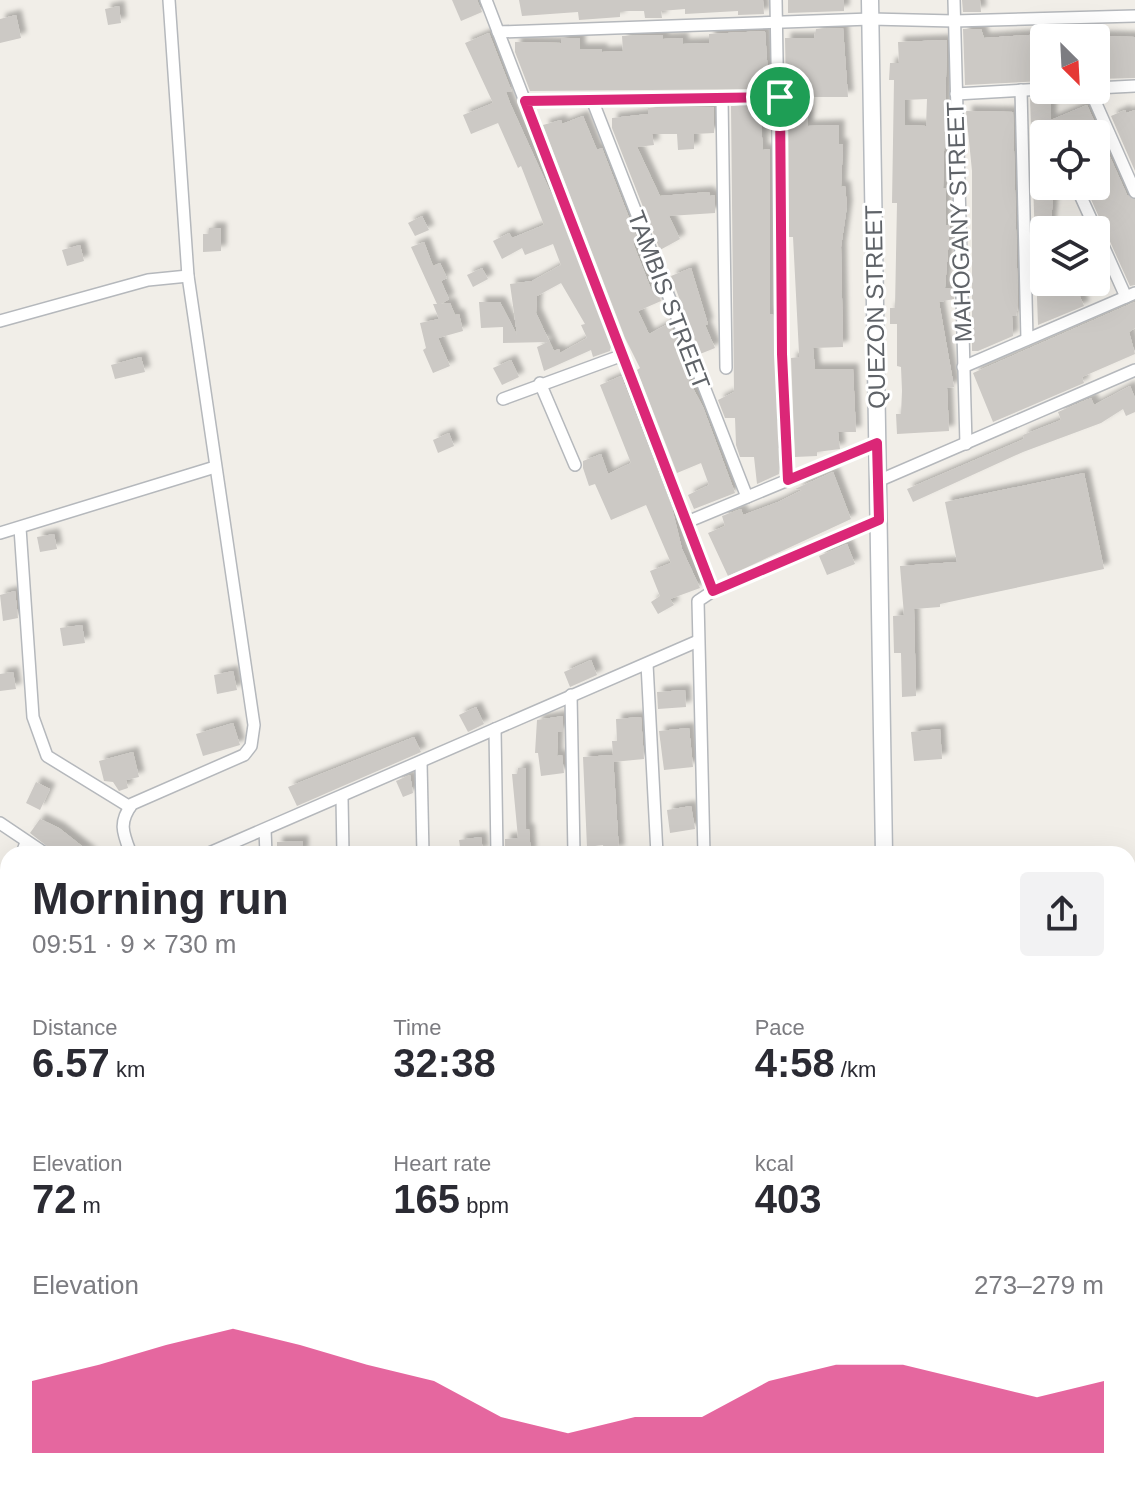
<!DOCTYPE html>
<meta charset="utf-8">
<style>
body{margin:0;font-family:Helvetica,sans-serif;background:#f2f2f3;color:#2b2b33;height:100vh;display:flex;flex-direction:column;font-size:30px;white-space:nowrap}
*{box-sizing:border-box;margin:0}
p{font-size:26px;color:#7c7c81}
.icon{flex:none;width:44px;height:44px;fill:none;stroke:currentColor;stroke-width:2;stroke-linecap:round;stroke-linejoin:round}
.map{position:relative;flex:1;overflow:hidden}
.side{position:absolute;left:0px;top:846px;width:1136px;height:648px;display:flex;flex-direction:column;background:#fff;border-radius:24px 24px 0 0;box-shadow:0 8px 32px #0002}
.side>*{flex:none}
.needle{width:52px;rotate:156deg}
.controls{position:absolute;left:1030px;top:24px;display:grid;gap:16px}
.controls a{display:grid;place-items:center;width:80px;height:80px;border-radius:8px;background:#fff;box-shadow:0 8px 32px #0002;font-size:40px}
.pin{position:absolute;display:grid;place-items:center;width:68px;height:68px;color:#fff;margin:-34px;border:4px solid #fff;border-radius:50%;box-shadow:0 2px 8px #0007}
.round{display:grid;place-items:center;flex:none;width:84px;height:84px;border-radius:8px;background:#f2f2f3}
.overview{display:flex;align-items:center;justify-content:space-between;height:136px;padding:0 32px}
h1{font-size:44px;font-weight:800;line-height:60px}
.stats{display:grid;grid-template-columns:repeat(3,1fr);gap:12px;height:136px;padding:8px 32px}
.stats div{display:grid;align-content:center}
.stats b{font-size:40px;font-weight:800}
.stats small{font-size:22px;font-weight:400}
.stats p{font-size:22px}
.chart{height:224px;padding:16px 32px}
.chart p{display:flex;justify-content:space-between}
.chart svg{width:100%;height:144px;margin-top:8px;fill:#db2777;opacity:.7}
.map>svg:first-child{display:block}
.building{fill:#ccc9c5;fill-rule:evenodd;filter:url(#shadow)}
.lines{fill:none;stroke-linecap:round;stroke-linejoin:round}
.street-casing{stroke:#b5b8bc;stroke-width:14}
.secondary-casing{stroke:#b6babf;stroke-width:19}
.street{stroke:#fff;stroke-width:11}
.secondary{stroke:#fff;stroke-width:16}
.route-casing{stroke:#fff;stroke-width:16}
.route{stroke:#db2777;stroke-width:10}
.labels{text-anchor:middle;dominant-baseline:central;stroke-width:6;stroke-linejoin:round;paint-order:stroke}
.street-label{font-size:24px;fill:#5f6368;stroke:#fff}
</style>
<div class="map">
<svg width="1135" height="1494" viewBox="0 0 1135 1494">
<defs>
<filter id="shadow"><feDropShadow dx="5.5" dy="-5.5" stdDeviation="2" flood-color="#0004"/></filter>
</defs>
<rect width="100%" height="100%" fill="#f1eee8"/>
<!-- building -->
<g class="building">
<polygon points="452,0 477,0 482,12 461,21"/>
<polygon points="519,0 763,0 764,14 738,15 738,11 685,14 685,9 661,11 662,18 645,18 644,11 620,11 620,17 579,20 578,12 522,16"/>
<polygon points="788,0 844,0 844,11 788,13"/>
<polygon points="962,0 980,0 981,12 963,12"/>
<polygon points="119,6 121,23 108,25 105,9"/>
<polygon points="16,15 21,38 0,43 0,19"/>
<polygon points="843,28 848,97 807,97 808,126 839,125 839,144 843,144 841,187 845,186 847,206 841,247 843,347 813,348 815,369 853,369 856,432 838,432 840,449 817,452 817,456 795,457 791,358 799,357 799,353 793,237 789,237 785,38 814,38 816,29"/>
<polygon points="963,29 981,29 984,38 1044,34 1043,81 965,85"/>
<polygon points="765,31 769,89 530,91 515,52 515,42 561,43 561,38 580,38 580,49 602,49 602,52 623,51 622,36 663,35 663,39 683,38 683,44 709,43 709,34"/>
<path d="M 489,33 L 512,92 L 506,92 L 510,103 L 554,200 L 610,345 L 610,351 L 593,357 L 591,350 L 544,371 L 537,347 L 548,342 L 503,343 L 503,327 L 481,328 L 479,302 L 500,302 L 517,335 L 510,284 L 532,281 L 561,265 L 553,244 L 525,255 L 522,248 L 502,259 L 493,241 L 509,233 L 512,238 L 544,225 L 521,166 L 518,168 L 498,123 L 471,134 L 463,115 L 493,103 L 465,43 ZM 561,283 L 585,324 L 581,325 L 587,338 L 560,353 L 559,349 L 554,351 L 536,313 L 537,296 Z"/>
<polygon points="1096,36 1135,37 1135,78 1096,79"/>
<path d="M 947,40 L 943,188 L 946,188 L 946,225 L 950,225 L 945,288 L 953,288 L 954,299 L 939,302 L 954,387 L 947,388 L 949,431 L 897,434 L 896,414 L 901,414 L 902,391 L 901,367 L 897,366 L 897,324 L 890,324 L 890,308 L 895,308 L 897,203 L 892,203 L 894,80 L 889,80 L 890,63 L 899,63 L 898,42 ZM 927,99 L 926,126 L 905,125 L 905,100 Z"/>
<polygon points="1030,98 1051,100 1051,120 1087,105 1127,195 1135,200 1135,285 1130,286 1085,186 1096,186 1096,134 1044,134 1044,186 1053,186 1053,200 1050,230 1044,230 1044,282 1074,282 1084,306 1038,325"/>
<polygon points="731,106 769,106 770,124 761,124 763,150 770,149 770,314 773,314 779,474 757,484 754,457 740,457 736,445 735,418 725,418 718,400 734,392"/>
<polygon points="714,107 714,133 694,134 694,149 678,150 677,134 652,134 654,145 637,147 660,196 709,192 710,196 715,195 715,213 669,216 680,239 660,250 612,128 612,118 648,114 648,108"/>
<polygon points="1125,110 1126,113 1135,110 1135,171 1111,116"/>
<polygon points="966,111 1013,112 1018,306 1016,316 1012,316 1013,336 978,351 972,351 972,171"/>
<polygon points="583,116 597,150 602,148 638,241 633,243 651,289 656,287 661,301 638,311 649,334 670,323 691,376 687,377 703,407 735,493 694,509 688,495 709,485 701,463 677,473 637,370 640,368 625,338 543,125 561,120 562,124"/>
<polygon points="422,216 429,230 415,236 408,223"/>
<polygon points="209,228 221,228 221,251 203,252 203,234 209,234"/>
<polygon points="424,242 433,266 440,263 447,278 441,281 449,299 441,304 450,303 455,315 459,314 463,331 438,338 450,366 433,373 423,350 426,348 420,323 439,319 433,304 437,304 411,247"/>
<polygon points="80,245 84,261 67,266 62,250"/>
<polygon points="482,268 488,279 473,287 467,275"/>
<polygon points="691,268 708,324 705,325 715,348 700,354 671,276"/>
<polygon points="1135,302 1135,328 1129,332 1135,354 1082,377 1084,383 993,422 973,373"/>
<polygon points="141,357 145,372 115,379 111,365"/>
<polygon points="511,360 519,377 502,385 493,368"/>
<polygon points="621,376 672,508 682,549 700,588 670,599 674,605 658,614 651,602 660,596 650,571 671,563 646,505 611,520 595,484 589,486 583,468 583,461 601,454 608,474 631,463 600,385"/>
<polygon points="1130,386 1135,398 1135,412 1126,416 1123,409 1101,423 1023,452 913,502 907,489 1024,439 1023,435 1061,420 1058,412 1091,398 1094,405"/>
<polygon points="449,433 454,446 438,453 433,440"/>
<polygon points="833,472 851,519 728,576 708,533 725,526 722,516 741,509 743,515 778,502 802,490 795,489"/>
<polygon points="1084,473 1104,569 940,604 940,607 914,609 916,696 902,697 901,653 894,653 893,616 904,615 900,566 957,562 945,502"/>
<polygon points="54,534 57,549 40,552 37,537"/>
<polygon points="847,544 855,564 827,575 819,556"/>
<polygon points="15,591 18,618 3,621 0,595"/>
<polygon points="82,625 85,643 63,646 60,628"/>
<polygon points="591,660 597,675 570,687 564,672"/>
<polygon points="233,671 237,690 217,694 214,675"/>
<polygon points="13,672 16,689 0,691 0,674"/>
<polygon points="685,690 686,707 658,709 657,692"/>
<polygon points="476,707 484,724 468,732 459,715"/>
<polygon points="563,716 563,732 558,732 557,756 562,755 564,773 541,776 538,753 535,753 537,720"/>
<polygon points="641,717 644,759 613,762 613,756 619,851 604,852 603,845 587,847 583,757 613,755 612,741 617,741 616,719"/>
<polygon points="233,723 240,745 203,756 196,734"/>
<polygon points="689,728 693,767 664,770 659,731"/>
<polygon points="940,729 942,759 914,761 911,732"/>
<polygon points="414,737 421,752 297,806 288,787"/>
<polygon points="133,752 139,777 126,780 128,788 119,791 113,782 104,781 99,761"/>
<polygon points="518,768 526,768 526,829 529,829 531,854 505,854 505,839 518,838 512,774 517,774"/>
<polygon points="410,775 413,793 403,797 396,781"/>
<polygon points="36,782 50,789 40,810 26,803"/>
<polygon points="691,806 695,829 670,833 667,810"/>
<polygon points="40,819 59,828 92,854 57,854 30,833"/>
<polygon points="481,837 483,852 461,854 459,840"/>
<polygon points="303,841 303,854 277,854 277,842"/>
</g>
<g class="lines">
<!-- street casing -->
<g class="street-casing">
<g id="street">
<polyline points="486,0 713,591"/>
<polyline points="776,0 782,354 788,480"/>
<polyline points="954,0 966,444"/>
<polyline points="498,32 871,19 954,21 1135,16"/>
<polyline points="1096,88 1135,86"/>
<polyline points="1021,90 1027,339"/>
<polyline points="1090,90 1135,192"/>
<polyline points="956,94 1044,89"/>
<polyline points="722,98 726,368"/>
<polyline points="525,101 780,97"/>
<polyline points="593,102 747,497"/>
<polyline points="1076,186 1096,230"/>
<polyline points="1096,230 1126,297"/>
<polyline points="0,321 148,280 188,276"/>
<polyline points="963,367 1135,293"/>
<polyline points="540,383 575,465"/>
<polyline points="503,399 623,355"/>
<polyline points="878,481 1135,370"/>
<polyline points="687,522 877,443"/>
<polyline points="20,528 33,717 47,756 130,807"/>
<polyline points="0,533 215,467"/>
<polyline points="647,664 657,854"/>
<polyline points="571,695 574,854"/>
<polyline points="495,729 497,854"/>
<polyline points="421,762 423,854"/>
<polyline points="342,798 343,854"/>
<polyline points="0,823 46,854"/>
<polyline points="265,830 266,854"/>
<polyline points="22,854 26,842"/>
<path d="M 131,854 C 123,833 118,823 132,804 L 244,755 L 251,746 L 254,725 L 188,276 L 169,0"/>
<polyline points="207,854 698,641"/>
<polyline points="704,854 698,601 713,591 879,520"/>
<polyline points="8,889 8,911"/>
<polyline points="0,1020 8,1018"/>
<polyline points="1128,1121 1135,1120"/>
<polyline points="0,1126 8,1121"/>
<polyline points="0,1205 8,1200"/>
<polyline points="0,1282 8,1276"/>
<polyline points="0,1354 8,1349"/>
<polyline points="1128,1377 1135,1376"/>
<polyline points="0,1451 8,1445"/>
<polyline points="0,1484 8,1482"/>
<polyline points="241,1486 245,1494"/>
<polyline points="353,1486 354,1494"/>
<polyline points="505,1486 506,1494"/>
<polyline points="787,1486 787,1494"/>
</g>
</g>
<!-- secondary casing -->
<g class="secondary-casing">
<g id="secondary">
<polyline points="870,0 884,854"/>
<polyline points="1128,1276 1135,1274"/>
<polyline points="892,1486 892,1494"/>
<polyline points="397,1494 436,1486"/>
</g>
</g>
<!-- street -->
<use href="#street" class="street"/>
<!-- secondary -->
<use href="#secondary" class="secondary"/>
</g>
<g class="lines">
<!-- route casing -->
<g class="route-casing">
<polygon id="route" points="780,97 782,354 788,480 877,443 879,520 713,591 525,101"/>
</g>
<!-- route -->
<use href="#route" class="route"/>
</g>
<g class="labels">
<!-- street labels -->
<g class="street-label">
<text transform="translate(959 222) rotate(-92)">MAHOGANY STREET</text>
<text transform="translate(669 300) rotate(69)">TAMBIS STREET</text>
<text transform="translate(875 307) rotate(-91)">QUEZON STREET</text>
</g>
</g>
</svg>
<div class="controls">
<a><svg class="needle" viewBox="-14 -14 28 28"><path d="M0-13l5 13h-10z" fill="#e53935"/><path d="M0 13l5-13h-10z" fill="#7c7c81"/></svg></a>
<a><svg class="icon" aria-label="locate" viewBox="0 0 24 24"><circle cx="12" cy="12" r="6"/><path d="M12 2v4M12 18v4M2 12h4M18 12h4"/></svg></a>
<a><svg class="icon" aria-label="layers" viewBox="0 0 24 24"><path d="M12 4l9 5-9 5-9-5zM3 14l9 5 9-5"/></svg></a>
</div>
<div class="pin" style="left:780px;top:97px;background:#1e9e55"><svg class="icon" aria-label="arrive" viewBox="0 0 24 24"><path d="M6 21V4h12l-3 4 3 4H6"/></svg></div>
<section class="side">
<div class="overview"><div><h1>Morning run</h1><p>09:51 · 9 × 730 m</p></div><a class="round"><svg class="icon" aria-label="share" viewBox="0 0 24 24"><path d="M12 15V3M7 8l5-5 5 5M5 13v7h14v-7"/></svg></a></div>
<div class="stats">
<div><p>Distance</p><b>6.57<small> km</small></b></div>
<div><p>Time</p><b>32:38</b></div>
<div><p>Pace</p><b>4:58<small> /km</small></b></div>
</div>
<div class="stats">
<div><p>Elevation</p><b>72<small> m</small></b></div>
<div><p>Heart rate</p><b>165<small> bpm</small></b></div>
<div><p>kcal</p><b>403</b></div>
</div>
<div class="chart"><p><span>Elevation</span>273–279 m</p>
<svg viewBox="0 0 160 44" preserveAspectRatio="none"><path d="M0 44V22L10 17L20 11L30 6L40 11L50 17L60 22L70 33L80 38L90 33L100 33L110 22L120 17L130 17L140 22L150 27L160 22V44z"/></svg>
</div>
</section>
</div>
